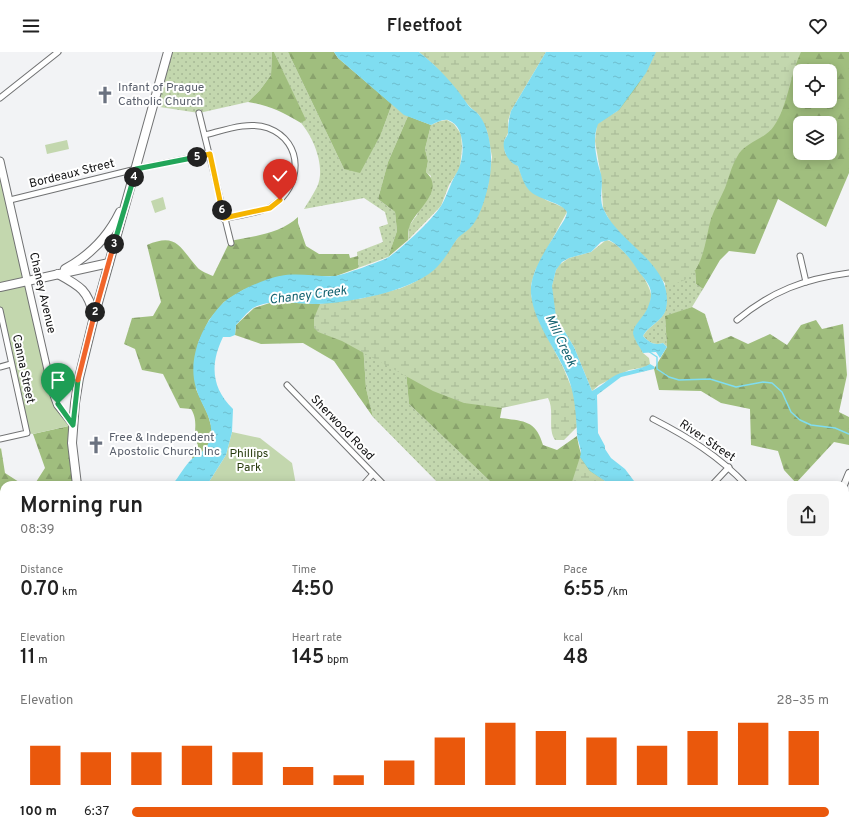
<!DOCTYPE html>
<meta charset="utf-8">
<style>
body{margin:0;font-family:Overpass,sans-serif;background:#f2f2f2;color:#222;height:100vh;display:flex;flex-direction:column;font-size:15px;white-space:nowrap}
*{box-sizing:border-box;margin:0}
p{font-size:13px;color:#767676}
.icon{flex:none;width:22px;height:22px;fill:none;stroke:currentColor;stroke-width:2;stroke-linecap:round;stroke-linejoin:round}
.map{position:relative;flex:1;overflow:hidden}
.details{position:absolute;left:0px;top:429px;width:849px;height:354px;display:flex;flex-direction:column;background:#fff;border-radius:12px 12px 0 0;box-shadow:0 2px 10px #0003}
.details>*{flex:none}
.fabs{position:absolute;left:793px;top:12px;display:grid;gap:8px}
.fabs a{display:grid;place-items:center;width:44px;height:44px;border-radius:8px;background:#fff;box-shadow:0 2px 10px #0003;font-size:20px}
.pin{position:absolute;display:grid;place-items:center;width:34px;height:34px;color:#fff;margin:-41px -17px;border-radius:50% 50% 50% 0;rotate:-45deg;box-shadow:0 0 4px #0007}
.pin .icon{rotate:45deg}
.km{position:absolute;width:20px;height:20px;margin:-10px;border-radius:50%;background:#222;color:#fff;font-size:11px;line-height:20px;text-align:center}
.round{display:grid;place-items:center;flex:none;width:42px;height:42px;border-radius:8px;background:#f2f2f2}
.headline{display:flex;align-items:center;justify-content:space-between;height:68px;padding:0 20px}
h1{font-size:22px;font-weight:600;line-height:30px}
.metrics{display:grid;grid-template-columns:repeat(3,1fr);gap:6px;height:68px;padding:4px 20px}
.metrics div{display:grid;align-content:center}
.metrics b{font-size:20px;font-weight:600}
.metrics small{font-size:11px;font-weight:400}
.metrics p{font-size:11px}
.chart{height:112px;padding:8px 20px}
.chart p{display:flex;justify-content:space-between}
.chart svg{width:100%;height:72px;margin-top:4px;stroke:#ea580c;stroke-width:6}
ul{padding:0 20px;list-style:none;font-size:13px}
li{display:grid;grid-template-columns:64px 48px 1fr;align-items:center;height:30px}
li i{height:10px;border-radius:5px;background:#ea580c}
header{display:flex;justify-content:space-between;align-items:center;height:52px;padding:0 20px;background:#fff;font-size:18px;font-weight:600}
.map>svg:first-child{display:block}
.grass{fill:url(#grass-dots)}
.forest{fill:url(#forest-firs);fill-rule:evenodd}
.wetland{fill:url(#wetland-marsh)}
.park{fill:#c3d7ae}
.water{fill:url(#water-ripples)}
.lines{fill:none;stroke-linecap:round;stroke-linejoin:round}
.stream{stroke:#7fddf1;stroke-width:1.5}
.minor-casing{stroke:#717273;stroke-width:7}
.tertiary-casing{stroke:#717273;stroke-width:8}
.secondary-casing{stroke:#717273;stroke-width:9}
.primary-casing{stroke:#717273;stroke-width:10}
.minor{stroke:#fff;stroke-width:5}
.tertiary{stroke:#fff;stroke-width:6}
.secondary{stroke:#fff;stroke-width:7}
.primary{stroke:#fff;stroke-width:8}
.split-1-casing{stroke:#fff;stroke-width:8}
.split-2-casing{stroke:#fff;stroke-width:8}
.split-3-casing{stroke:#fff;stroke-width:8}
.split-4-casing{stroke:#fff;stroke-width:8}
.split-5-casing{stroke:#fff;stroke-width:8}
.split-6-casing{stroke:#fff;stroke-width:8}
.split-7-casing{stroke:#fff;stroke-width:8}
.split-1{stroke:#22a559;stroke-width:5}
.split-2{stroke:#f0652b;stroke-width:5}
.split-3{stroke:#f0652b;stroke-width:5}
.split-4{stroke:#22a559;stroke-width:5}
.split-5{stroke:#22a559;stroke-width:5}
.split-6{stroke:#f5b400;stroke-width:5}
.split-7{stroke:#f5b400;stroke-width:5}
.labels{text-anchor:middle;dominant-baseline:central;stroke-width:4;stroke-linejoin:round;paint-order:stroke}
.worship-label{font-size:12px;fill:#5b616d;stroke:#fff;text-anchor:start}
.street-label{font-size:12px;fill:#121213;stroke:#fff}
.park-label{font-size:12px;fill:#283b0d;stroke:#fff}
.water-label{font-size:13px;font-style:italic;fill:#146270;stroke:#fff}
</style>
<header><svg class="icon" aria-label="menu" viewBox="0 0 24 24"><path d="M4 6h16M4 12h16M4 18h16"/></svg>Fleetfoot<svg class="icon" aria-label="heart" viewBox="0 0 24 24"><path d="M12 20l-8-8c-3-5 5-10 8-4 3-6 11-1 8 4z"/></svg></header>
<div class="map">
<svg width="849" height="783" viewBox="0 0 849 783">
<defs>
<pattern id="grass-dots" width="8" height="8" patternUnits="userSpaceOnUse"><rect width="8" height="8" fill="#c3d7ae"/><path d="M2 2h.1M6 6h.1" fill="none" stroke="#a6b895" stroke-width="1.8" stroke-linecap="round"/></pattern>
<pattern id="forest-firs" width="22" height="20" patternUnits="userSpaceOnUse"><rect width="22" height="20" fill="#a0be7e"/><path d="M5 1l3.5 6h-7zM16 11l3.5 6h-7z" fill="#89a26c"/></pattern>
<pattern id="wetland-marsh" width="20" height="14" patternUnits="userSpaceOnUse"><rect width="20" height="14" fill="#c3d7ae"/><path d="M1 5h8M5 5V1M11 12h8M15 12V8" fill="none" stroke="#a6b895"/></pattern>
<pattern id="water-ripples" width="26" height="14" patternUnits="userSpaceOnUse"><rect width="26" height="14" fill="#7fddf1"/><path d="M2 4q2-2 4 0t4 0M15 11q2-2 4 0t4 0" fill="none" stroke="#6dbdce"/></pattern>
</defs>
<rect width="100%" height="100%" fill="#f2f3f5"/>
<!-- grass -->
<g class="grass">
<polygon points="168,0 272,0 271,23 260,38 248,50 199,61 153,54"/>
<path d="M 274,0 L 288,0 L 344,117 L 381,82 L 392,52 L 408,64 L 388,110 L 378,147 L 395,160 L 397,179 L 388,205 L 358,216 L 357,200 L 383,190 L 379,175 L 388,172 L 385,160 L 364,146 L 304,157 C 308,150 313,143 317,135 C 326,116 314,86 301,71 L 305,68 Z"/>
<polygon points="447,68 454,72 461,82 462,96 460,116 449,133 441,154 408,188 409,174 417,163 431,124 426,120 428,109 425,97 431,73 440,69"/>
<path d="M 612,173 L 693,194 L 696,232 L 703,237 L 692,255 L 665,265 L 667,295 L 663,291 C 654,294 649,290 643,284 C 648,275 657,272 663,263 C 669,255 665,240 665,231 Z"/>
<polygon points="398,237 409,352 494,433 440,433 373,365 366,336 360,247"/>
</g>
<!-- forest -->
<g class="forest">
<path d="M 272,0 L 274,0 L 306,68 L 301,71 C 283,60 268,53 248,50 L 260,38 L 271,23 Z"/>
<polygon points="288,0 334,0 338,6 392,52 381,82 360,121 344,117"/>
<path d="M 656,0 L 849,0 L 849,121 L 826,175 L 778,147 L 755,202 L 729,199 L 720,208 L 703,237 L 696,232 L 695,218 L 699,210 L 602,68 L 617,60 L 650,13 ZM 800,19 L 830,19 L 830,49 L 800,49 ZM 800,71 L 830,71 L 830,101 L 800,101 Z"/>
<path d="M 408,64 L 431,73 L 425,97 L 428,109 L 426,120 C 445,138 418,156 410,173 C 408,177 408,184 408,188 L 388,205 L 397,179 L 395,160 L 378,147 L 388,110 Z"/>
<path d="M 298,165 L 298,171 L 306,194 L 319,202 L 349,202 L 350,206 L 358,204 L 358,216 L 336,224 L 281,224 L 243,238 L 224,250 L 209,268 L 198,291 L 196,337 L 208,363 L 212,377 L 209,391 L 203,401 L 192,407 L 193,400 L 198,393 C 191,383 200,371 191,357 L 180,356 L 163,322 L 142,318 L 135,297 L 124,292 L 132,266 L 153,264 L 161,250 L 147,193 C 177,180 180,196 197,215 C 200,219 208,222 213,224 L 230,189 C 254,184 280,182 298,165 Z"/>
<path d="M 398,237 L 503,350 L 500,366 C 524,369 536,368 543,393 L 557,398 L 577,384 C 581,411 589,419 611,433 L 494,433 L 409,352 Z"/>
<polygon points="360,247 366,336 373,365 334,309 303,291 261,292 235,283 236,273 254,256 273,250 320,252"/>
<polygon points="692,255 705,262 714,291 731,284 748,292 770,282 787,293 801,273 816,268 822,277 843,272 847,323 839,360 849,365 849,393 834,390 796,431 784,418 778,399 751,393 750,357 721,351 701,339 659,338 654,317 667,295 665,264"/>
<polygon points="73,373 77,433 4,433 4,563 0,564 0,397 1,396 5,421 19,430 36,430 45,416 33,382"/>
<polygon points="4,576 4,666 0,665 0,577"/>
<polygon points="0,755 4,755 4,779 64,779 65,783 0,783"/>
</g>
<!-- wetland -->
<g class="wetland">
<path d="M 419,0 L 546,0 L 511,59 L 508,69 L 508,81 L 504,89 L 505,101 L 518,114 L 524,130 L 546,148 L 565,156 L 567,160 L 535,219 L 531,233 L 531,243 L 539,269 L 563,315 L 573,339 L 576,351 L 577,375 L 564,388 L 555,388 C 547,376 555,359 548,346 L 502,356 L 464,351 L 433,339 L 342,289 L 318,280 L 314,276 L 314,266 L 320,252 C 351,249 394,244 421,226 C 431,218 454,192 462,180 L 468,177 L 475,168 L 488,134 L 492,105 L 490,94 L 487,79 L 479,63 L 470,55 L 434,13 Z"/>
<path d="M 656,0 L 801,0 C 790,23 788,54 774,74 C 765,88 744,90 737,105 C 731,115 729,126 725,136 C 720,147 715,156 711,167 C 705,187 704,222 680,230 C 676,232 670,231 665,231 L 661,224 L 612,173 L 603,156 L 601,124 L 595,89 L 597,72 L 619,58 L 638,33 Z"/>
<path d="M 606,188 C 620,189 649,228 651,242 C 652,255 643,266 635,275 L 643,301 L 649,306 L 650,312 L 646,315 L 629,318 L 599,333 L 592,339 L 574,295 L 556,265 L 551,237 L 556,218 L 559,213 L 569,206 L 591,200 Z"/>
<polygon points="580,405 590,419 611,433 571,433"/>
<polygon points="4,438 4,512 0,511 0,439"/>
</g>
<!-- park -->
<g class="park">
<polygon points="67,88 69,97 47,102 45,93"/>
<polygon points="0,109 53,342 73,373 33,382 27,381 0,258"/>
<polygon points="163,145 166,157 155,161 151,149"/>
<polygon points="232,380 260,386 292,411 296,433 207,433 226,403"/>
<polygon points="775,779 802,779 802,783 758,783"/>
<polygon points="808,779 834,779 838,783 809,783"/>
</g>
<!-- water -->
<g class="water">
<path d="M 334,0 L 419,0 C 439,16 454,32 468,53 C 471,57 476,59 479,63 C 492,80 493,110 489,130 C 486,144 480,167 469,177 C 465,181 461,182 457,187 C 450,197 444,209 434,218 C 408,240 349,251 316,252 C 297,252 271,246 253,256 C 247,260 241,268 236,273 L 235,283 L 230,285 L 223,285 C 210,312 211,335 233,357 L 232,380 L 226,403 L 207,433 L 172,433 C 179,425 185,413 192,407 C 199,401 205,400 209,390 C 217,369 201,355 196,336 C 187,307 202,272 223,251 C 235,240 264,227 280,224 C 297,220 317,225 335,224 C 343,223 382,209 389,205 C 403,195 431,169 441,154 C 447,144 450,132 456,122 C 465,109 467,74 448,68 C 442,67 436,71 431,73 L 404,63 L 338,6 Z"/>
<path d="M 546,0 L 656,0 L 646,21 L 619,58 L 598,72 C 592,87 596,107 601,122 C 604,134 598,147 604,158 C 620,193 675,213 666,257 C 663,269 648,274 643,284 C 649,290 654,294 663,291 L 667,295 L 660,306 L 656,300 L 643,301 C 640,295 634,288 633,281 C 633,273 645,264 648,255 C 657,234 644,229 635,214 C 629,205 620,194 609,188 L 601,190 L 591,200 L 569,206 L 562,210 L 556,218 L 552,234 L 556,265 L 574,295 L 592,339 C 599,336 608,327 616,323 C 627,318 640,318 650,312 L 655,315 L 654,317 L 621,325 L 597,343 L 598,381 L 605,394 L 605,397 L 611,406 L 625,417 L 637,433 L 611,433 L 590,419 L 580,405 C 583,398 577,389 577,382 C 576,362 575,344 568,325 C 557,298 534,272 531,242 C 529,220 548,195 559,176 C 562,171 566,167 567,160 C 563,151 540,148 531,140 C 524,134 521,123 518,114 C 509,111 502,99 504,89 C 505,86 508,84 508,81 C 508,72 509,67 511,59 Z"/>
</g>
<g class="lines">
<!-- stream -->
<g class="stream">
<polyline points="648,299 657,305 657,317 669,325 679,328 710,327 736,335 763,330 772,331 782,340 791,360 800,368 811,373 835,376 849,382"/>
<polyline points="0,521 4,521"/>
</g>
<!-- minor casing -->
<g class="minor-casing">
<g id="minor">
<polyline points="0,46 58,0"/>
<polyline points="199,61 231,191"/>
<path d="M 205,83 C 225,78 248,69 268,76 C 305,90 302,135 272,154 C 262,161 237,163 224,167"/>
<polyline points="10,148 136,117 210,102"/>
<polyline points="800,204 806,230"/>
<polyline points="0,258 27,381 0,387"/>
<path d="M 737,268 C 772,239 804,227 849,221"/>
<polyline points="0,315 11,312"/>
<polyline points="287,333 384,433"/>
<path d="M 653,367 C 688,385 719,404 746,433"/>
<polyline points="363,433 373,422"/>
<polyline points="712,433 729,415"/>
<polyline points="845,441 849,443"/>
<polyline points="845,544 849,542"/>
<polyline points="378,779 379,783"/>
<polyline points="526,779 527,783"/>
<polyline points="804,779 805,783"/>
<polyline points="350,783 367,779"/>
<polyline points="627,783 629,779"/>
</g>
</g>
<!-- tertiary casing -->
<g class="tertiary-casing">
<g id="tertiary">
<polyline points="27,228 53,342 57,353 73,373"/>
<polyline points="844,433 849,421"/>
</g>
</g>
<!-- secondary casing -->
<g class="secondary-casing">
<g id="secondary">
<polyline points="0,109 27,228"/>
<polyline points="845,757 849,756"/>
<polyline points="721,783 740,779"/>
</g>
</g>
<!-- primary casing -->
<g class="primary-casing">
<g id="primary">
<path d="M 65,217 C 89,204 108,185 120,160"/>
<path d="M 58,222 C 80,234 88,238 94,264"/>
<polyline points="0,235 109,211"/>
<polyline points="77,433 72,391 75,351 79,326 94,265 168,0"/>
<polyline points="157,779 157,783"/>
</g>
</g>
<!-- minor -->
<use href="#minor" class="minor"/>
<!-- tertiary -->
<use href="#tertiary" class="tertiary"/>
<!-- secondary -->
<use href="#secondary" class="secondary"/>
<!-- primary -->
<use href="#primary" class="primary"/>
</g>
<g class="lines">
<!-- split-1 casing -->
<g class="split-1-casing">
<polyline id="split-1" points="58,352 73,373 78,328"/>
</g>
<!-- split-2 casing -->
<g class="split-2-casing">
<polyline id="split-2" points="78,328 95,260"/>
</g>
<!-- split-3 casing -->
<g class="split-3-casing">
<polyline id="split-3" points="95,260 114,192"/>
</g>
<!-- split-4 casing -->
<g class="split-4-casing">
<polyline id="split-4" points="114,192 134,125"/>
</g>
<!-- split-5 casing -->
<g class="split-5-casing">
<polyline id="split-5" points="134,125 136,117 197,105"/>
</g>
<!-- split-6 casing -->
<g class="split-6-casing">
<polyline id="split-6" points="197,105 210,102 222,158"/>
</g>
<!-- split-7 casing -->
<g class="split-7-casing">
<polyline id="split-7" points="222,158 224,166 270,156 280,148"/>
</g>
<!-- split-1 -->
<use href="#split-1" class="split-1"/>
<!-- split-2 -->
<use href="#split-2" class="split-2"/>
<!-- split-3 -->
<use href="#split-3" class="split-3"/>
<!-- split-4 -->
<use href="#split-4" class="split-4"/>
<!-- split-5 -->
<use href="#split-5" class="split-5"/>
<!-- split-6 -->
<use href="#split-6" class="split-6"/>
<!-- split-7 -->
<use href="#split-7" class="split-7"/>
</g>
<!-- icons -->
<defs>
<g id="church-bare" transform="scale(1.38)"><path d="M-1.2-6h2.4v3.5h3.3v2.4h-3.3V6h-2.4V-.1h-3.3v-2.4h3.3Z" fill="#6b7280" stroke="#fff" stroke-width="2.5" paint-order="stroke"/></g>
</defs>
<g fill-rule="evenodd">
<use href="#church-bare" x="105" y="43"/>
<use href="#church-bare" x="96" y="393"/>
</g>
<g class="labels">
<!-- worship labels -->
<g class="worship-label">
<text x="118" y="36">Infant of Prague<tspan x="118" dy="14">Catholic Church</tspan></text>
<text x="109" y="386">Free &amp; Independent<tspan x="109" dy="14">Apostolic Church Inc</tspan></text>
</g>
<!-- street labels -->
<g class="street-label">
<text transform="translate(72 122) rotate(-14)">Bordeaux Street</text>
<text transform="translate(42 241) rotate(77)">Chaney Avenue</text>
<text transform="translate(23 317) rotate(78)">Canna Street</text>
<text transform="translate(342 376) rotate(46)">Sherwood Road</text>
<text transform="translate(707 389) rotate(34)">River Street</text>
</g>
<!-- park labels -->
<g class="park-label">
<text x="249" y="402">Phillips<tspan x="249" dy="14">Park</tspan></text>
</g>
<!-- water labels -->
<g class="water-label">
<text transform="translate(308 244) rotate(-7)">Chaney Creek</text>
<text transform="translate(560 289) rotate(65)">Mill Creek</text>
</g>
</g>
</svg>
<div class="fabs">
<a><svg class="icon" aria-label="locate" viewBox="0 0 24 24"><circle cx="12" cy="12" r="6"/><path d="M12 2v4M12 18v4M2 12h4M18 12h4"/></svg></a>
<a><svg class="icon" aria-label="layers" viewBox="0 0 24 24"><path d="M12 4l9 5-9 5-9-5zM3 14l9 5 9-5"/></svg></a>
</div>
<div class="pin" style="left:58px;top:352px;background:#1e9e55"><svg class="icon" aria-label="arrive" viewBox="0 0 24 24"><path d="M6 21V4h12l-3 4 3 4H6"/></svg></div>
<div class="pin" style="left:280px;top:148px;background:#d93025"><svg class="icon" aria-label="check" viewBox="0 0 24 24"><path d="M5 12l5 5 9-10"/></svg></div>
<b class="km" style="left:95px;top:260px">2</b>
<b class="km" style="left:114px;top:192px">3</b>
<b class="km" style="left:134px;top:125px">4</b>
<b class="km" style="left:197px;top:105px">5</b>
<b class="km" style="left:222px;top:158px">6</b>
<section class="details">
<div class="headline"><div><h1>Morning run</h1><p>08:39</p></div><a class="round"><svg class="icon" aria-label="share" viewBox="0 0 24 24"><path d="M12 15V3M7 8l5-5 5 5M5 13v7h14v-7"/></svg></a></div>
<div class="metrics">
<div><p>Distance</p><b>0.70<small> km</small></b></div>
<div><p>Time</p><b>4:50</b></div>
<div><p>Pace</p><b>6:55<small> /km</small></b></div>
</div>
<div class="metrics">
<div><p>Elevation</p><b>11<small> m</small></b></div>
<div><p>Heart rate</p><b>145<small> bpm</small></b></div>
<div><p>kcal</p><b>48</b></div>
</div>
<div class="chart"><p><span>Elevation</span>28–35 m</p>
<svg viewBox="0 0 160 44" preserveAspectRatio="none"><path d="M5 44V20M15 44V24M25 44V24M35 44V20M45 44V24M55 44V33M65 44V38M75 44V29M85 44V15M95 44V6M105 44V11M115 44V15M125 44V20M135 44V11M145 44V6M155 44V11"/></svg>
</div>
<ul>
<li><b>100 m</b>6:37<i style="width:100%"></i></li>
</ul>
</section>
</div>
